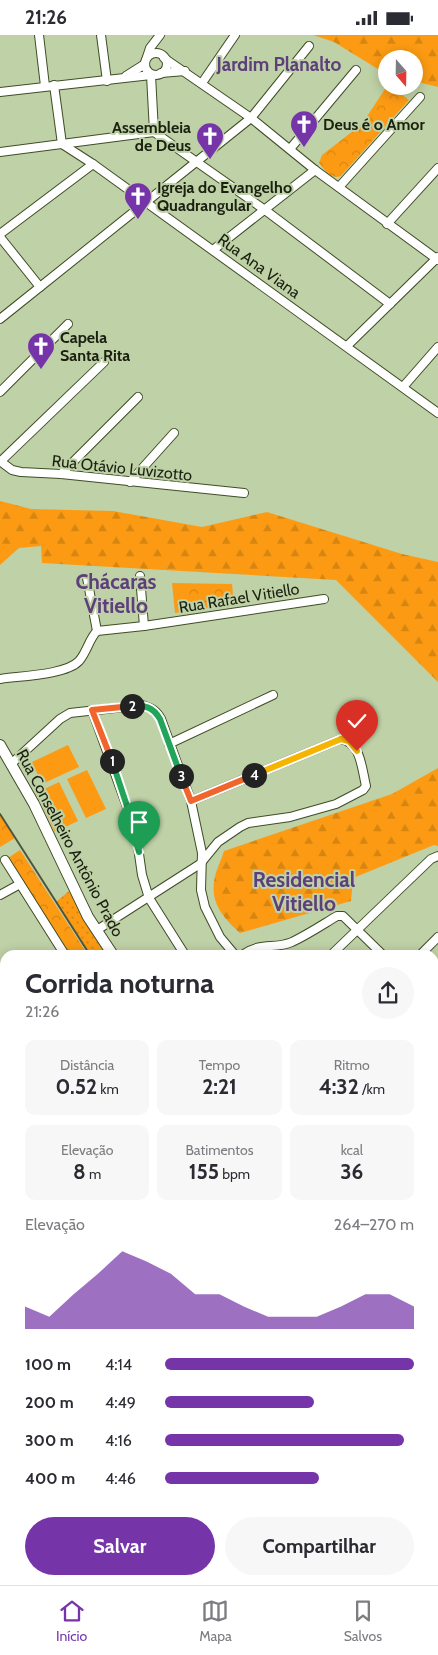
<!DOCTYPE html>
<html lang="pt">
<meta charset="utf-8">
<style>
body{margin:0;font-family:Cabin,sans-serif;background:#f7f7f7;color:#2b2b33;height:100vh;display:flex;flex-direction:column;font-size:19px;white-space:nowrap}
*{box-sizing:border-box;margin:0}
p{font-size:16px;color:#7c7c81}
.icon{flex:none;width:28px;height:28px;fill:none;stroke:currentColor;stroke-width:2;stroke-linecap:round;stroke-linejoin:round}
.map{position:relative;flex:1;overflow:hidden}
.side{position:absolute;left:0px;top:915px;width:439px;height:635px;display:flex;flex-direction:column;background:#fff;border-radius:15px 15px 0 0;box-shadow:0 2px 12px #0003}
.side>*{flex:none}
.needle{width:32px;rotate:160deg}
.buttons{position:absolute;left:378px;top:15px;display:grid;gap:10px}
.buttons a{display:grid;place-items:center;width:45px;height:45px;border-radius:50%;background:#fff;box-shadow:0 2px 12px #0003;font-size:25px}
.pin{position:absolute;display:grid;place-items:center;width:42px;height:42px;color:#fff;margin:-51px -21px;border-radius:50% 50% 50% 0;rotate:-45deg;box-shadow:0 0 5px #0007}
.pin .icon{rotate:45deg}
.km{position:absolute;width:25px;height:25px;margin:-12px;border-radius:50%;background:#222;color:#fff;font-size:14px;line-height:25px;text-align:center}
.round{display:grid;place-items:center;flex:none;width:52px;height:52px;border-radius:26px;background:#f7f7f7}
.summary{display:flex;align-items:center;justify-content:space-between;height:85px;padding:0 25px}
h1{font-size:28px;font-weight:700;line-height:38px}
.metrics{display:grid;grid-template-columns:repeat(3,1fr);gap:8px;height:85px;padding:5px 25px}
.metrics div{display:grid;align-content:center;border-radius:10px;background:#f7f7f7;text-align:center}
.metrics b{font-size:21px;font-weight:700}
.metrics small{font-size:14px;font-weight:400}
.metrics p{font-size:14px}
.chart{height:140px;padding:10px 25px}
.chart p{display:flex;justify-content:space-between}
.chart svg{width:100%;height:90px;margin-top:5px;fill:#7535a9;opacity:.7}
.primary-button{display:flex;gap:10px;margin-top:auto;padding:10px 25px}
.primary-button a{flex:1;height:58px;border-radius:30px;background:#7535a9;color:#fff;font-size:20px;font-weight:700;line-height:58px;text-align:center}
.primary-button a+a{background:#f7f7f7;color:#2b2b33}
ul{padding:0 25px;list-style:none;font-size:16px}
li{display:grid;grid-template-columns:80px 60px 1fr;align-items:center;height:38px}
li i{height:12px;border-radius:6px;background:#7535a9}
.status{display:flex;justify-content:space-between;align-items:center;height:35px;padding:0 25px;background:#fff;direction:ltr}
.status svg{height:14px;fill:currentColor}
.dock{display:flex;justify-content:space-around;align-items:center;height:70px;border-top:1px solid #e1e1e2;background:#fff;font-size:14px;color:#7c7c81}
.dock a{display:grid;justify-items:center;gap:2px}
.dock .active{color:#7535a9}
.map>svg:first-child{display:block}
.grass{fill:url(#grass-dots)}
.forest{fill:url(#forest-firs)}
.park{fill:url(#park-crowns)}
.pitch{fill:#fc9b13}
.lines{fill:none;stroke-linecap:round;stroke-linejoin:round}
.stream{stroke:#4da5ec;stroke-width:2}
.minor-casing{stroke:#3f4d27;stroke-width:10}
.major-casing{stroke:#3f4d27;stroke-width:12}
.minor{stroke:#fff;stroke-width:8}
.major{stroke:#fff;stroke-width:10}
.rail{stroke:#4c563e;stroke-width:2}
.split-1-casing{stroke:#fff;stroke-width:10}
.split-2-casing{stroke:#fff;stroke-width:10}
.split-3-casing{stroke:#fff;stroke-width:10}
.split-4-casing{stroke:#fff;stroke-width:10}
.split-5-casing{stroke:#fff;stroke-width:10}
.split-6-casing{stroke:#fff;stroke-width:10}
.split-1{stroke:#22a559;stroke-width:6}
.split-2{stroke:#f0652b;stroke-width:6}
.split-3{stroke:#22a559;stroke-width:6}
.split-4{stroke:#f0652b;stroke-width:6}
.split-5{stroke:#f5b400;stroke-width:6}
.split-6{stroke:#f5b400;stroke-width:6}
.labels{text-anchor:middle;dominant-baseline:central;stroke-width:4;stroke-linejoin:round;paint-order:stroke}
.poi-label{font-size:16px;font-weight:bold;fill:#1b2111;stroke:#bfd1a6;text-anchor:start}
.street-label{font-size:16px;fill:#1b2111;stroke:#bfd1a6}
.quarter-label{font-size:19px;font-weight:bold;fill:#5d3f7b;stroke:#bfd1a6}
.district-label{font-size:21px;font-weight:bold;fill:#5d3f7b;stroke:#bfd1a6}
</style>
<div class="status"><b>21:26</b><svg viewBox="0 0 49 12"><path d="M0 12V9h3v3zM5 12V6h3v6zM10 12V3h3v9zM15 12V0h3v12zM26 1h20v11H26zM47 4h2v5h-2z"/></svg></div>
<div class="map">
<svg width="438" height="1550" viewBox="0 0 438 1550">
<defs>
<pattern id="grass-dots" width="8" height="8" patternUnits="userSpaceOnUse" patternTransform="scale(1.25)"><rect width="8" height="8" fill="#fc9b13"/><path d="M2 2h.1M6 6h.1" fill="none" stroke="#d78511" stroke-width="1.8" stroke-linecap="round"/></pattern>
<pattern id="forest-firs" width="22" height="20" patternUnits="userSpaceOnUse" patternTransform="scale(1.25)"><rect width="22" height="20" fill="#fc9b13"/><path d="M5 1l3.5 6h-7zM16 11l3.5 6h-7z" fill="#d78511"/></pattern>
<pattern id="park-crowns" width="20" height="18" patternUnits="userSpaceOnUse" patternTransform="scale(1.25)"><rect width="20" height="18" fill="#fc9b13"/><path d="M2 6a3 3 0 1 1 6 0M12 15a3 3 0 1 1 6 0" fill="none" stroke="#d78511"/></pattern>
</defs>
<rect width="100%" height="100%" fill="#bfd1a6"/>
<!-- grass -->
<polygon class="grass" points="69,856 110,920 91,920 56,867"/>
<!-- forest -->
<g class="forest">
<polygon points="313,0 438,0 438,52 414,46 414,24 386,24 386,39 334,7"/>
<polygon points="0,466 31,474 113,476 202,492 267,477 402,519 438,527 438,647 336,545 42,528 41,511 19,513 0,530"/>
<path d="M 438,733 L 438,811 L 434,810 L 353,843 L 351,866 L 240,898 C 225,884 211,870 214,847 C 215,837 221,826 224,816 L 392,759 Z"/>
</g>
<!-- park -->
<g class="park">
<path d="M 387,51 L 390,51 L 409,65 L 341,141 C 331,145 325,135 319,128 L 322,120 L 362,89 Z"/>
<polygon points="172,548 232,549 234,569 175,578"/>
<polygon points="0,779 15,803 0,812"/>
<polygon points="20,815 88,920 69,920 8,823"/>
</g>
<!-- pitch -->
<g class="pitch">
<polygon points="68,710 79,732 42,749 32,727"/>
<polygon points="87,735 106,774 86,783 67,744"/>
<polygon points="59,747 78,786 55,797 36,758"/>
</g>
<g class="lines">
<!-- stream -->
<polyline class="stream" points="182,1545 183,1550"/>
<!-- minor casing -->
<g class="minor-casing">
<g id="minor">
<polyline points="39,0 45,51"/>
<polyline points="101,0 107,46"/>
<circle cx="156" cy="29" r="11"/>
<polyline points="147,22 150,13 160,0"/>
<polyline points="164,23 251,83 315,135 438,225"/>
<polyline points="161,38 185,36"/>
<polyline points="126,41 145,29"/>
<polyline points="202,48 235,0"/>
<polyline points="54,50 62,109 93,129 438,378"/>
<polyline points="0,57 151,40 154,97"/>
<polyline points="154,97 265,175 390,269"/>
<polyline points="290,114 356,35"/>
<polyline points="0,117 154,97"/>
<polyline points="339,152 420,62"/>
<polyline points="387,189 438,133"/>
<polyline points="0,199 93,129"/>
<polyline points="0,202 40,252"/>
<polyline points="213,215 315,135"/>
<polyline points="0,284 251,83 309,11"/>
<polyline points="347,311 438,222"/>
<polyline points="403,352 438,312"/>
<polyline points="0,357 68,289"/>
<polyline points="0,426 12,435 21,437 61,439 244,458"/>
<polyline points="1,426 104,327"/>
<polyline points="61,439 138,362"/>
<polyline points="130,447 174,398"/>
<polyline points="140,541 144,591"/>
<polyline points="87,543 97,596"/>
<path d="M 0,644 C 19,641 66,640 79,626 C 87,617 89,604 97,596 L 144,591 L 324,564"/>
<polyline points="92,675 130,780 137,805 142,840 149,863 185,920"/>
<polyline points="169,709 273,660"/>
<path d="M 11,729 L 60,684 L 70,678 L 142,670 C 151,673 156,675 161,684 L 191,766 L 202,818 L 201,855 L 205,872 L 220,902 L 235,920"/>
<polyline points="5,825 65,920"/>
<polyline points="0,860 20,849"/>
<path d="M 97,895 L 200,829 L 218,807 L 240,792 L 248,788 L 290,782 L 336,769 L 363,755 L 366,751 C 362,735 361,707 341,704 L 191,766"/>
<path d="M 242,920 C 262,906 273,915 292,907 C 307,900 322,890 337,881 L 343,881 L 383,920"/>
<polyline points="331,920 431,824 438,821"/>
<polyline points="420,920 438,902"/>
<polyline points="0,963 5,973"/>
<polyline points="434,971 438,975"/>
<polyline points="434,990 438,986"/>
<polyline points="434,1081 438,1077"/>
<polyline points="0,1153 5,1151"/>
<polyline points="0,1159 5,1171"/>
<polyline points="0,1324 5,1337"/>
<polyline points="434,1507 438,1515"/>
<polyline points="0,1508 5,1521"/>
</g>
</g>
<!-- major casing -->
<g class="major-casing">
<g id="major">
<polyline points="0,710 34,769 88,882 113,920"/>
<polyline points="434,1102 438,1108"/>
<polyline points="434,1123 438,1119"/>
<polyline points="434,1155 438,1151"/>
<polyline points="434,1451 438,1459"/>
<polyline points="0,1535 5,1530"/>
</g>
</g>
<!-- minor -->
<use href="#minor" class="minor"/>
<!-- major -->
<use href="#major" class="major"/>
<!-- rail -->
<g class="rail">
<polyline points="0,779 90,920"/>
<polyline points="434,1479 438,1487"/>
</g>
</g>
<g class="lines">
<!-- split-1 casing -->
<g class="split-1-casing">
<polyline id="split-1" points="112,726 130,780 139,817"/>
</g>
<!-- split-2 casing -->
<g class="split-2-casing">
<polyline id="split-2" points="112,726 92,675 132,671"/>
</g>
<!-- split-3 casing -->
<g class="split-3-casing">
<path id="split-3" d="M 132,671 C 145,670 153,672 160,684 L 181,741"/>
</g>
<!-- split-4 casing -->
<g class="split-4-casing">
<polyline id="split-4" points="181,741 191,766 254,740"/>
</g>
<!-- split-5 casing -->
<g class="split-5-casing">
<polyline id="split-5" points="254,740 341,704"/>
</g>
<!-- split-6 casing -->
<g class="split-6-casing">
<polyline id="split-6" points="341,704 349,706 357,716"/>
</g>
<!-- split-1 -->
<use href="#split-1" class="split-1"/>
<!-- split-2 -->
<use href="#split-2" class="split-2"/>
<!-- split-3 -->
<use href="#split-3" class="split-3"/>
<!-- split-4 -->
<use href="#split-4" class="split-4"/>
<!-- split-5 -->
<use href="#split-5" class="split-5"/>
<!-- split-6 -->
<use href="#split-6" class="split-6"/>
</g>
<!-- icons -->
<defs>
<g id="church-pin" transform="scale(1.4375)"><path d="M0 17L-7.5 6A9.5 9.5 0 1 1 7.5 6Z" fill="#7535a9" stroke="#bfd1a6"/><path d="M-1.2-6h2.4v3.5h3.3v2.4h-3.3V6h-2.4V-.1h-3.3v-2.4h3.3Z" fill="#fff"/></g>
</defs>
<g fill-rule="evenodd">
<use href="#church-pin" x="304" y="89"/>
<use href="#church-pin" x="210" y="101"/>
<use href="#church-pin" x="138" y="161"/>
<use href="#church-pin" x="41" y="311"/>
</g>
<g class="labels">
<!-- poi labels -->
<g class="poi-label">
<text x="323" y="89">Deus é o Amor</text>
<text x="191" y="92" text-anchor="end">Assembleia<tspan x="191" dy="18">de Deus</tspan></text>
<text x="157" y="152">Igreja do Evangelho<tspan x="157" dy="18">Quadrangular</tspan></text>
<text x="60" y="302">Capela<tspan x="60" dy="18">Santa Rita</tspan></text>
</g>
<!-- street labels -->
<g class="street-label">
<text transform="translate(259 231) rotate(36)">Rua Ana Viana</text>
<text transform="translate(122 433) rotate(6)">Rua Otávio Luvizotto</text>
<text transform="translate(239 563) rotate(-9)">Rua Rafael Vitiello</text>
<text transform="translate(70 808) rotate(62)">Rua Conselheiro Antônio Prado</text>
</g>
<!-- quarter labels -->
<g class="quarter-label">
<text x="279" y="29">Jardim Planalto</text>
</g>
<!-- district labels -->
<g class="district-label">
<text x="116" y="546">Chácaras<tspan x="116" dy="24">Vitiello</tspan></text>
<text x="304" y="844">Residencial<tspan x="304" dy="24">Vitiello</tspan></text>
</g>
</g>
</svg>
<div class="buttons">
<a><svg class="needle" viewBox="-14 -14 28 28"><path d="M0-13l5 13h-10z" fill="#e53935"/><path d="M0 13l5-13h-10z" fill="#7c7c81"/></svg></a>
</div>
<div class="pin" style="left:139px;top:817px;background:#1e9e55"><svg class="icon" aria-label="arrive" viewBox="0 0 24 24"><path d="M6 21V4h12l-3 4 3 4H6"/></svg></div>
<div class="pin" style="left:357px;top:716px;background:#d93025"><svg class="icon" aria-label="check" viewBox="0 0 24 24"><path d="M5 12l5 5 9-10"/></svg></div>
<b class="km" style="left:112px;top:726px">1</b>
<b class="km" style="left:132px;top:671px">2</b>
<b class="km" style="left:181px;top:741px">3</b>
<b class="km" style="left:254px;top:740px">4</b>
<section class="side">
<div class="summary"><div><h1>Corrida noturna</h1><p>21:26</p></div><a class="round"><svg class="icon" aria-label="share" viewBox="0 0 24 24"><path d="M12 15V3M7 8l5-5 5 5M5 13v7h14v-7"/></svg></a></div>
<div class="metrics">
<div><p>Distância</p><b>0.52<small> km</small></b></div>
<div><p>Tempo</p><b>2:21</b></div>
<div><p>Ritmo</p><b>4:32<small> /km</small></b></div>
</div>
<div class="metrics">
<div><p>Elevação</p><b>8<small> m</small></b></div>
<div><p>Batimentos</p><b>155<small> bpm</small></b></div>
<div><p>kcal</p><b>36</b></div>
</div>
<div class="chart"><p><span>Elevação</span>264–270 m</p>
<svg viewBox="0 0 160 44" preserveAspectRatio="none"><path d="M0 44V33L10 38L20 27L30 17L40 6L50 11L60 17L70 27L80 27L90 33L100 38L110 38L120 38L130 33L140 27L150 27L160 33V44z"/></svg>
</div>
<ul>
<li><b>100 m</b>4:14<i style="width:100%"></i></li>
<li><b>200 m</b>4:49<i style="width:60%"></i></li>
<li><b>300 m</b>4:16<i style="width:96%"></i></li>
<li><b>400 m</b>4:46<i style="width:62%"></i></li>
</ul>
<div class="primary-button"><a>Salvar</a><a>Compartilhar</a></div>
</section>
</div>
<nav class="dock">
<a class="active"><svg class="icon" aria-label="home" viewBox="0 0 24 24"><path d="M3 11l9-7 9 7M6 9v11h12V9"/></svg>Início</a>
<a><svg class="icon" aria-label="map" viewBox="0 0 24 24"><path d="M3 6l6-2 6 2 6-2v14l-6 2-6-2-6 2zM9 4v14M15 6v14"/></svg>Mapa</a>
<a><svg class="icon" aria-label="saved" viewBox="0 0 24 24"><path d="M7 4h10v16l-5-4-5 4z"/></svg>Salvos</a>
</nav>
